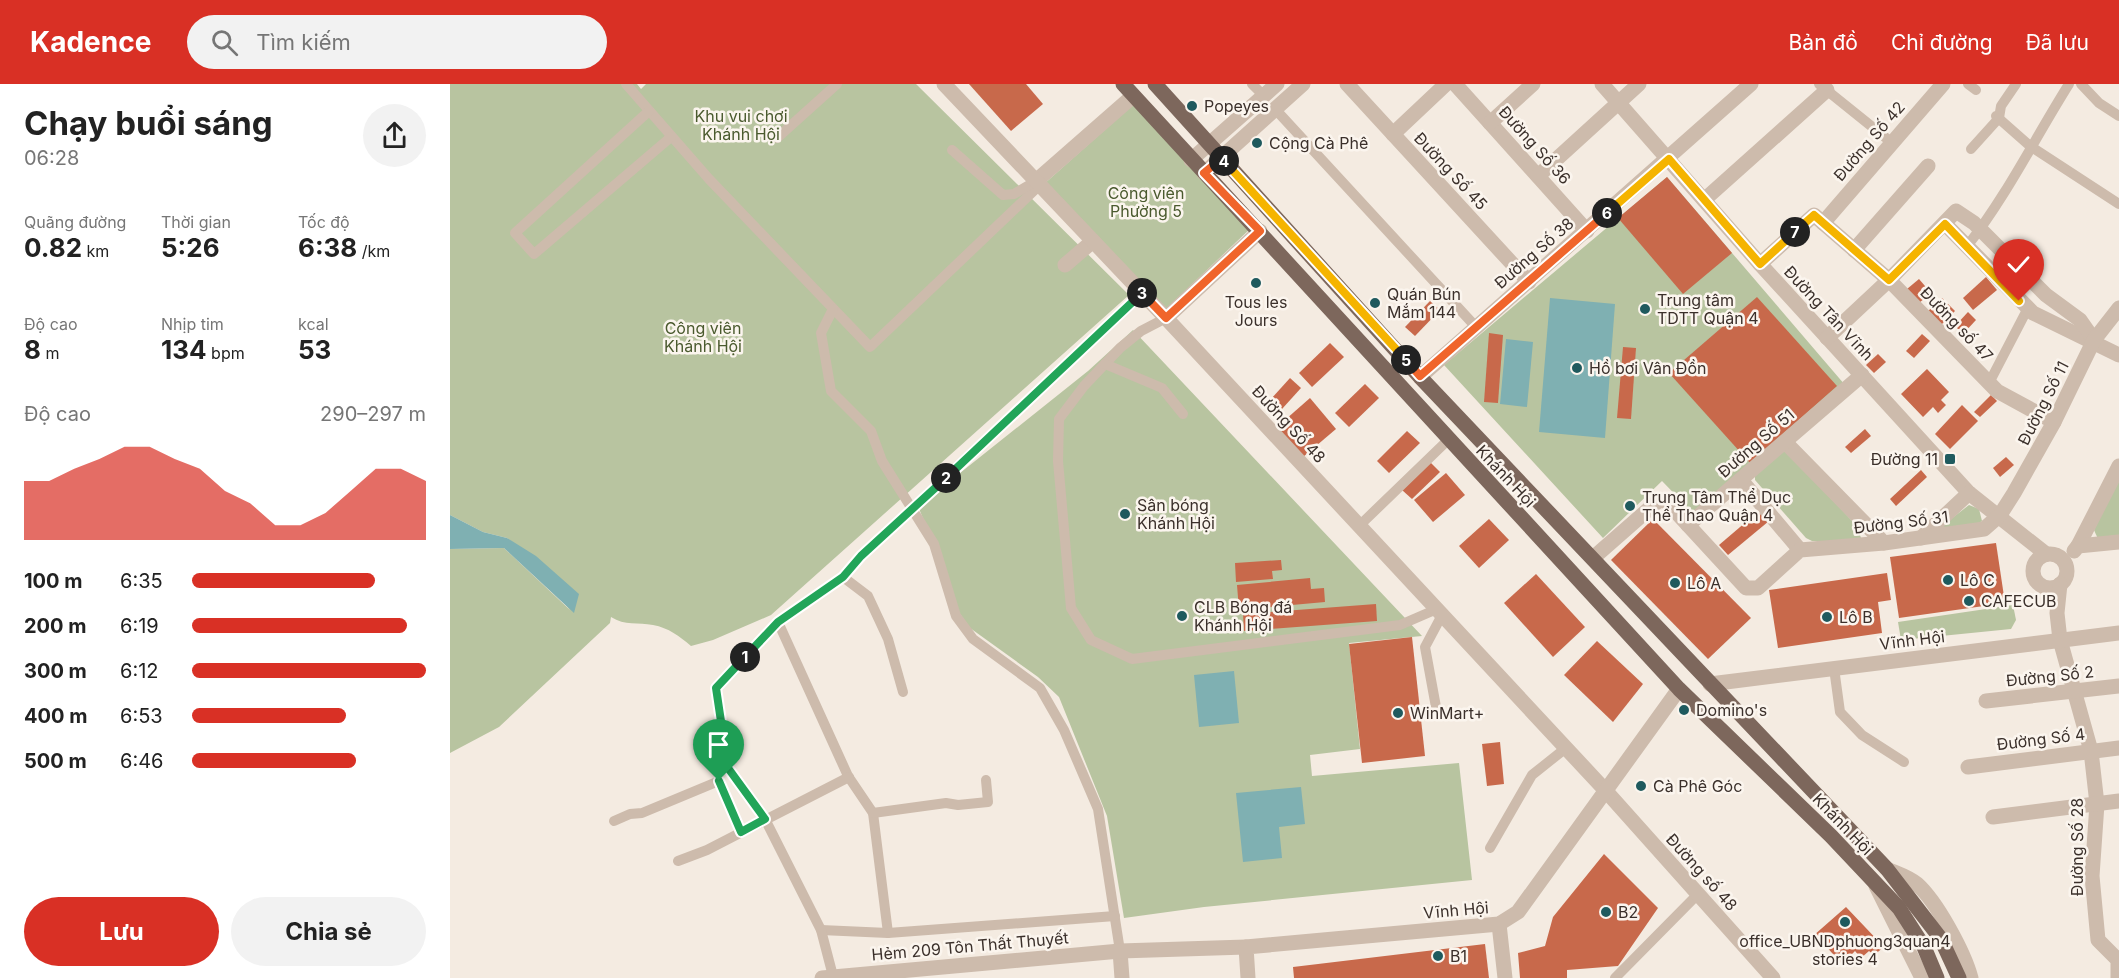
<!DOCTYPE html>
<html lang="vi">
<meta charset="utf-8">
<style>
body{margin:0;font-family:Inter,sans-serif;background:#f2f2f2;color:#222;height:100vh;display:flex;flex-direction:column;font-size:22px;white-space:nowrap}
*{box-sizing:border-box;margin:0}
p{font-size:20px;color:#767676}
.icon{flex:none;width:33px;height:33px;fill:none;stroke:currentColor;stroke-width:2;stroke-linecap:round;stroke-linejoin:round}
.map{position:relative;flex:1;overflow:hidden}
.sheet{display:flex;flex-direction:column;background:#fff;width:450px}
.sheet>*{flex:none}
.pin{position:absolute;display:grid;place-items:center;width:51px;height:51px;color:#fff;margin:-62px -26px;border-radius:50% 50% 50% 0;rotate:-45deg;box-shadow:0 0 6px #0007}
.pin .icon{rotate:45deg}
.km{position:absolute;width:30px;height:30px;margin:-15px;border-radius:50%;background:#222;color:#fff;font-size:16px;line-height:30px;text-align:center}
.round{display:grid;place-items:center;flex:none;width:63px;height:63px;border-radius:32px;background:#f2f2f2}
.head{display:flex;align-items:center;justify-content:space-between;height:102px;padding:0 24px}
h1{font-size:33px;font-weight:700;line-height:45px}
.figures{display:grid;grid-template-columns:repeat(3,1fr);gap:9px;height:102px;padding:6px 24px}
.figures div{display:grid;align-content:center}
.figures b{font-size:26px;font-weight:700}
.figures small{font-size:16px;font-weight:400}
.figures p{font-size:16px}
.chart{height:168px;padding:12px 24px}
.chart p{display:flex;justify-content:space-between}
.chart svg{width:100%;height:108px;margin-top:6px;fill:#d93025;opacity:.7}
.primary-button{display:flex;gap:12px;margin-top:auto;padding:12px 24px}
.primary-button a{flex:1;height:69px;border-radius:36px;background:#d93025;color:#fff;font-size:24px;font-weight:700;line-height:69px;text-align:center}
.primary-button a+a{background:#f2f2f2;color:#222}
ul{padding:0 24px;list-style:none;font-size:20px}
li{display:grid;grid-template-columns:96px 72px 1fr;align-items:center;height:45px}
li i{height:15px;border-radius:8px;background:#d93025}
header{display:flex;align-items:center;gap:36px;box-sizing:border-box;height:84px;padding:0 30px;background:#d93025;color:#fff}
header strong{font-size:28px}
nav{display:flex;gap:33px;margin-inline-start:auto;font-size:21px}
.search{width:420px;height:54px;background:#f2f2f2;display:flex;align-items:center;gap:15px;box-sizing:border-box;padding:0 21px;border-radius:33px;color:#767676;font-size:22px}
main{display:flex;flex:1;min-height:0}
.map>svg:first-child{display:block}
.green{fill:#b8c4a0}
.water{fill:#7fb0b2}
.building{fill:#c8694b}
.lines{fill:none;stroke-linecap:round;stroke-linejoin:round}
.service{stroke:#cdbbac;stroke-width:10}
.pedestrian{stroke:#cdbbac;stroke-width:15}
.minor{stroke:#cdbbac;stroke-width:15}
.tertiary{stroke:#cdbbac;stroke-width:15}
.primary{stroke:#7d675c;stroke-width:15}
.split-1-casing{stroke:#fff;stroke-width:12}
.split-2-casing{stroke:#fff;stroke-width:12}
.split-3-casing{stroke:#fff;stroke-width:12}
.split-4-casing{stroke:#fff;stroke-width:12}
.split-5-casing{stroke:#fff;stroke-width:12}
.split-6-casing{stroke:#fff;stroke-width:12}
.split-7-casing{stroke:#fff;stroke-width:12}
.split-8-casing{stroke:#fff;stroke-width:12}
.split-1{stroke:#22a559;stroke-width:8}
.split-2{stroke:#22a559;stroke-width:8}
.split-3{stroke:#22a559;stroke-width:8}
.split-4{stroke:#f0652b;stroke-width:8}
.split-5{stroke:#f5b400;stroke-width:8}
.split-6{stroke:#f0652b;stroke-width:8}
.split-7{stroke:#f5b400;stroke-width:8}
.split-8{stroke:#f5b400;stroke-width:8}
.poi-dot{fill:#1f5a5e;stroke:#fbf5ee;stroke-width:2}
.labels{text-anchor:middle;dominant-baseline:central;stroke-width:5;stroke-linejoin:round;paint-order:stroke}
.poi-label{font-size:16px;fill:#3b302b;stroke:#fbf5ee;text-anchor:start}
.park-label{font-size:16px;fill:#4a5a2e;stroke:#fbf5ee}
.street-label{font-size:16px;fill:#3b302b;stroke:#fbf5ee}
</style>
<header>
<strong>Kadence</strong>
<div class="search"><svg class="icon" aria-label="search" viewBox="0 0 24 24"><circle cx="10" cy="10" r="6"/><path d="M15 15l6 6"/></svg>Tìm kiếm</div>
<nav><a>Bản đồ</a><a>Chỉ đường</a><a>Đã lưu</a></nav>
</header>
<main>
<section class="sheet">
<div class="head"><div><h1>Chạy buổi sáng</h1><p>06:28</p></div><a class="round"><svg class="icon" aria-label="share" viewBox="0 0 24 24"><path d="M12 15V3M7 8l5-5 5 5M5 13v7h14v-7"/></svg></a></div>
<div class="figures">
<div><p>Quãng đường</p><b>0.82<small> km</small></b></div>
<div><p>Thời gian</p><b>5:26</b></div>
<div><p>Tốc độ</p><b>6:38<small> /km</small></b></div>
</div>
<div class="figures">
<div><p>Độ cao</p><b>8<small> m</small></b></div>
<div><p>Nhịp tim</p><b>134<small> bpm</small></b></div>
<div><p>kcal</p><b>53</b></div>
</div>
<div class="chart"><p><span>Độ cao</span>290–297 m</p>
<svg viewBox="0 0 160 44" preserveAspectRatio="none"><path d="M0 44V20L10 20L20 15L30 11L40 6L50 6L60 11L70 15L80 24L90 29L100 38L110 38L120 33L130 24L140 15L150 15L160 20V44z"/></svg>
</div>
<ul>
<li><b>100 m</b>6:35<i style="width:78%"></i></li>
<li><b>200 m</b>6:19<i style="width:92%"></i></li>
<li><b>300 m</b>6:12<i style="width:100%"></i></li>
<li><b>400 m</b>6:53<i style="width:66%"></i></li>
<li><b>500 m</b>6:46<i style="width:70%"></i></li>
</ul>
<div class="primary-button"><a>Lưu</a><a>Chia sẻ</a></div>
</section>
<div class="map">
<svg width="1669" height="894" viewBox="0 0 1669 894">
<rect width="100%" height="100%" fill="#f4ebe1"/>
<!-- green -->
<g class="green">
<path d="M 0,0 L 187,0 L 191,5 L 196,0 L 466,0 L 679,211 L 321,531 L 263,556 L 241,562 C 229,552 219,544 203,541 C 188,538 175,542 161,533 L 160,539 L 49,643 L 0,669 L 0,465 L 54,464 L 120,526 L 66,461 L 57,454 L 33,448 L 0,431 Z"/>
<polygon points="685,19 802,143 716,225 594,100"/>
<polygon points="1217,93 1395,301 1244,430 1212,397 1153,454 994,281"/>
<polygon points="683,246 972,552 899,559 910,665 860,671 862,692 1009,679 1022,796 754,823 674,834 657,732 609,613 588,593 520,544 503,520 488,472 468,422 495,401 495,398 500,397 638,287"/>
<polygon points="1331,367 1337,368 1407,442 1411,454 1405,457 1362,457 1356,454 1305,396 1305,391"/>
<polygon points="1669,393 1669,454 1648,455 1644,446"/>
<polygon points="1519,421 1529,425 1532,437 1526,441 1499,447 1492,442"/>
<polygon points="1563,521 1566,536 1561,545 1451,556 1448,538"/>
</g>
<!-- water -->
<g class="water">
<polygon points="1100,214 1165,220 1155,354 1089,348"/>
<polygon points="1056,255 1083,258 1077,323 1050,320"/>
<polygon points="0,431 33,448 57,454 86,472 129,510 124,529 54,464 0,465"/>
<polygon points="784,587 789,639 749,643 744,591"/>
<polygon points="851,703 855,740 829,743 832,774 793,778 786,709"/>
</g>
<!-- building -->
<g class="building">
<polygon points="519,0 576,0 593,20 561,47"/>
<polygon points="1217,93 1282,169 1233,210 1168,134"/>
<polygon points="1536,193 1547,206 1523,226 1513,214"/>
<polygon points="1469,195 1481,209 1469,219 1457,205"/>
<polygon points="1307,213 1387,302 1300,379 1219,289"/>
<polygon points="1492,214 1505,227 1490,242 1476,229"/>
<polygon points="980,217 990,226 965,252 955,243"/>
<polygon points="1518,228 1526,236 1513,250 1505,242"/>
<polygon points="1039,249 1053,251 1048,319 1034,318"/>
<polygon points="1472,250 1480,257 1464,274 1456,267"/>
<polygon points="880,259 894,273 862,303 849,289"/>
<polygon points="1173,263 1186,264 1181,335 1167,334"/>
<polygon points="1428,270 1436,278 1424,289 1416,281"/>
<polygon points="1477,285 1499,308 1491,316 1496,321 1488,329 1483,323 1473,333 1451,310"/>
<polygon points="840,294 851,304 832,325 821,315"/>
<polygon points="915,300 929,314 899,343 885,329"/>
<polygon points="1541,311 1547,317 1530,333 1524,328"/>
<polygon points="860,314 886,345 853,373 827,343"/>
<polygon points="1512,321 1528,337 1500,365 1485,350"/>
<polygon points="1415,345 1421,352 1401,369 1395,363"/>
<polygon points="957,347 970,359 939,389 927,377"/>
<polygon points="1556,373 1564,381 1550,393 1543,384"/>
<polygon points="980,378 990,388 962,415 952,406"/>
<polygon points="1471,386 1477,393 1446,422 1440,415"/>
<polygon points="996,389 1015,411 983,438 964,416"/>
<polygon points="1310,426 1319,437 1278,471 1269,461"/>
<polygon points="1039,435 1059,456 1029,484 1009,462"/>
<polygon points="1203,435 1301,534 1258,575 1161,476"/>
<polygon points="1546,459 1555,519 1449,534 1440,473"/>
<polygon points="831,476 832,486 822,487 823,495 786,498 785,479"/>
<polygon points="1437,489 1441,516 1428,518 1432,549 1328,564 1319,506"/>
<polygon points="1086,490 1135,543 1103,573 1054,519"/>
<polygon points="860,494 861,505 874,504 875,518 789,526 787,501"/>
<polygon points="926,520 927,537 794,547 793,530"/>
<polygon points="962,553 975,672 912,679 899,560"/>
<polygon points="1147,557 1193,600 1163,638 1114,591"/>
<polygon points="1050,658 1054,700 1037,702 1032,660"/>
<polygon points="1154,770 1208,824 1168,882 1117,886 1117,894 1070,894 1068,869 1095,862 1103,833"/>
<polygon points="1396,823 1434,863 1424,871 1419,867 1411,874 1405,867 1392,880 1373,859 1371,861 1363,852"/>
<polygon points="1035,860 1039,894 844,894 843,883"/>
</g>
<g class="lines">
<!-- service -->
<g class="service">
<polyline points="176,0 259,95 420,263 590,101"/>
<polyline points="802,0 814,12"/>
<polyline points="1369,0 1441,58"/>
<polyline points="1518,0 1526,6"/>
<polyline points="1631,0 1649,19 1669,32"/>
<polyline points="826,26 1026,243"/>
<polyline points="199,27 65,149 84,170 221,53"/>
<polyline points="1546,32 1580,62 1669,120"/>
<polyline points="327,54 387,0"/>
<polyline points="1521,65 1549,34 1551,22 1566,0"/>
<polyline points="502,66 553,111 564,110 586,97"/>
<path d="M 1518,161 C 1557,111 1585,54 1619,0"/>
<polyline points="383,225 371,249 381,307 421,347 432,377 484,460 506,532 523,555 590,604 614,646 648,725 670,867"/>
<polyline points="716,234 691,247 670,264 634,302 609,335 608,377 621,524 641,556 682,575 950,541 987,525"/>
<polyline points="655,280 712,304 733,330"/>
<polyline points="1539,299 1578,224"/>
<polyline points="909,442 998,356"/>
<polyline points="393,493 418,512 438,555 453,608"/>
<polyline points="328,538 398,692 423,729 438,849"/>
<polyline points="1384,584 1390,628 1412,651 1454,678"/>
<polyline points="986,623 975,563 992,531"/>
<polyline points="423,729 496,719 508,721 538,718 536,696"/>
<polyline points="164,737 180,730 192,729 269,697 291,748"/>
<polyline points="1040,764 1082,691 1116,664"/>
<polyline points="228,777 257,766 399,693"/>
<polyline points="371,846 438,849 665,832"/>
<polyline points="383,892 371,846 315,735 278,684 266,604 328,538 393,493 411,472 693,209"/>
<polyline points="1165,894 1248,810"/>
</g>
<!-- pedestrian -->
<polyline class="pedestrian" points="615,181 643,157"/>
<!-- minor -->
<g class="minor">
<polyline points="897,0 1079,198"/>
<polyline points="1005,0 1137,147"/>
<polyline points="1152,0 1310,180 1519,409 1596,470"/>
<polyline points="1040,39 1083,0"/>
<polyline points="943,50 996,0"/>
<polyline points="1088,92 1189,0"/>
<polyline points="586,97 683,12"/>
<polyline points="1254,116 1377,6"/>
<polyline points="1373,139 1493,0"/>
<polyline points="1495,140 1583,229 1669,271"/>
<polyline points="1404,166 1478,82"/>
<polyline points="1310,180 1364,131 1439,196 1547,307 1604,338"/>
<polyline points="716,234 810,147"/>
<polyline points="1377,254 1439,196 1506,127 1524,139 1596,211 1630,236 1644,256"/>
<polyline points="970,293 1301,0"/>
<polyline points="1335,358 1434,459"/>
<polyline points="1291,396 1350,466"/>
<polyline points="1238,441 1412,291"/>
<polyline points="1471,454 1519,409"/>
<polyline points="1628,462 1669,382"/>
<polyline points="1624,467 1628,462 1669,458"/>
<circle cx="1600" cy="487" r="17"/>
<polyline points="1143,474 1208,417 1215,416 1296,504 1308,504 1350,466 1434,459 1534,445 1550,431 1564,409 1604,338 1644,256 1669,224"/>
<polyline points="1610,500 1607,529 1610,556 1641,667 1647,720 1642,792 1648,856 1668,876 1668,894"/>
<polyline points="1536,617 1669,602"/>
<polyline points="1518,683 1669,664"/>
<polyline points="1155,706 1323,894"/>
<polyline points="1543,733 1669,717"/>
<polyline points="1049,840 1055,894"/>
<polyline points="670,867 672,894"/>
<polyline points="372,894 670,867 796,863"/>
</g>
<!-- tertiary -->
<g class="tertiary">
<polyline points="494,0 716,234 1155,706"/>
<polyline points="741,76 827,0"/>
<polyline points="754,89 853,0"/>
<polyline points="1260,600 1669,549"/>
<path d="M 1437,785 C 1446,789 1459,793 1467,800 C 1487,818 1514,868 1521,894"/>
<polyline points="1426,802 1472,894"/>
<polyline points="798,894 796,863 1049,840 1068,828 1229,605"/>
</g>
<!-- primary -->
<g class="primary">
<polyline points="673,0 1229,605 1381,752 1449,824 1474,863 1487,894"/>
<polyline points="705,0 970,293 1437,785 1491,855 1509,894"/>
</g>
</g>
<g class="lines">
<!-- split-1 casing -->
<g class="split-1-casing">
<polyline id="split-1" points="269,697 291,748 315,735 278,684 266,604 295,573"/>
</g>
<!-- split-2 casing -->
<g class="split-2-casing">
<polyline id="split-2" points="295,573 328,538 393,493 411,472 496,394"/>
</g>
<!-- split-3 casing -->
<g class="split-3-casing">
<polyline id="split-3" points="496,394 692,209"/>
</g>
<!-- split-4 casing -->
<g class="split-4-casing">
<polyline id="split-4" points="692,209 716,234 810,147 754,89 772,74 774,77"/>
</g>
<!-- split-5 casing -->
<g class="split-5-casing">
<polyline id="split-5" points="774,77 956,276"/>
</g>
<!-- split-6 casing -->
<g class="split-6-casing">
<polyline id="split-6" points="956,276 970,292 1157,129"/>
</g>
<!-- split-7 casing -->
<g class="split-7-casing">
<polyline id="split-7" points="1157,129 1219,75 1310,180 1345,148"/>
</g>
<!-- split-8 casing -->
<g class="split-8-casing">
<polyline id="split-8" points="1345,148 1364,131 1439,196 1495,140 1569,217"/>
</g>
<!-- split-1 -->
<use href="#split-1" class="split-1"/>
<!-- split-2 -->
<use href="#split-2" class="split-2"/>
<!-- split-3 -->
<use href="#split-3" class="split-3"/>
<!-- split-4 -->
<use href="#split-4" class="split-4"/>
<!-- split-5 -->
<use href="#split-5" class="split-5"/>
<!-- split-6 -->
<use href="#split-6" class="split-6"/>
<!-- split-7 -->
<use href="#split-7" class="split-7"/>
<!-- split-8 -->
<use href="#split-8" class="split-8"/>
</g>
<!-- markers -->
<g class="poi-dot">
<circle cx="742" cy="22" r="6"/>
<circle cx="807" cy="59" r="6"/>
<circle cx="806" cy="199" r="6"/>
<circle cx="925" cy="219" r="6"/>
<circle cx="1195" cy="225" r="6"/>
<circle cx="1127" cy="284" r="6"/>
<rect x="1494" y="369" width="12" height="12" rx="3"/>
<circle cx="1180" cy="422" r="6"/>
<circle cx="675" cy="430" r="6"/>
<circle cx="1498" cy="496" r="6"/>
<circle cx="1225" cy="499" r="6"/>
<circle cx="1519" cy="517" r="6"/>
<circle cx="732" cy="532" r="6"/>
<circle cx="1377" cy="533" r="6"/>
<circle cx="1234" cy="626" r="6"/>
<circle cx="948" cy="629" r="6"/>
<circle cx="1191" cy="702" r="6"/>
<circle cx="1156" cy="828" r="6"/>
<circle cx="1395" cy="838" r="6"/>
<circle cx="988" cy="872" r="6"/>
</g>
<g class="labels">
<!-- poi labels -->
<g class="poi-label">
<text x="754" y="22">Popeyes</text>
<text x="819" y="59">Cộng Cà Phê</text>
<text x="937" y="210">Quán Bún<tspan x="937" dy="18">Mắm 144</tspan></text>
<text x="1207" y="216">Trung tâm<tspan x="1207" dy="18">TDTT Quận 4</tspan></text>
<text x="806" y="218" text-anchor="middle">Tous les<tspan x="806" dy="18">Jours</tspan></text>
<text x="1139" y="284">Hồ bơi Vân Đồn</text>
<text x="1488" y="375" text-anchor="end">Đường 11</text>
<text x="1192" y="413">Trung Tâm Thể Dục<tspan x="1192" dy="18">Thể Thao Quận 4</tspan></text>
<text x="687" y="421">Sân bóng<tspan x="687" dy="18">Khánh Hội</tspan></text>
<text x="1510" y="496">Lô C</text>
<text x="1237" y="499">Lô A</text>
<text x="1531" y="517">CAFECUB</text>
<text x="744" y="523">CLB Bóng đá<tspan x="744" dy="18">Khánh Hội</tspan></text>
<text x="1389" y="533">Lô B</text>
<text x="1246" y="626">Domino's</text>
<text x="960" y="629">WinMart+</text>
<text x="1203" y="702">Cà Phê Góc</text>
<text x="1168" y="828">B2</text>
<text x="1395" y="857" text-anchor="middle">office_UBNDphuong3quan4<tspan x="1395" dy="18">stories 4</tspan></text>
<text x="1000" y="872">B1</text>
</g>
<!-- park labels -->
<g class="park-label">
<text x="291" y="32">Khu vui chơi<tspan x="291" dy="18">Khánh Hội</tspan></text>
<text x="696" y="109">Công viên<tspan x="696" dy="18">Phường 5</tspan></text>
<text x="253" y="244">Công viên<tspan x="253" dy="18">Khánh Hội</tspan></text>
</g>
<!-- street labels -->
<g class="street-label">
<text transform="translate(1419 57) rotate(-49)">Đường Số 42</text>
<text transform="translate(1085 61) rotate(48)">Đường Số 36</text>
<text transform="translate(1001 87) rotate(47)">Đường Số 45</text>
<text transform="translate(1084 169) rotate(-41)">Đường Số 38</text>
<text transform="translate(1379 229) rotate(47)">Đường Tân Vĩnh</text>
<text transform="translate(1507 240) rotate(46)">Đường số 47</text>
<text transform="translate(1593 319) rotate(-63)">Đường Số 11</text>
<text transform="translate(839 340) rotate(47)">Đường Số 48</text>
<text transform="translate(1306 359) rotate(-41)">Đường Số 51</text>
<text transform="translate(1056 392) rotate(47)">Khánh Hội</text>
<text transform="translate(1451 438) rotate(-7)">Đường Số 31</text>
<text transform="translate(1462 556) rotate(-7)">Vĩnh Hội</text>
<text transform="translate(1600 592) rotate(-6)">Đường Số 2</text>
<text transform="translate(1591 655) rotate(-7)">Đường Số 4</text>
<text transform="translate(1393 740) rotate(46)">Khánh Hội</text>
<text transform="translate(1627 763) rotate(-90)">Đường Số 28</text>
<text transform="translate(1252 788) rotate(48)">Đường số 48</text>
<text transform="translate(1006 826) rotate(-5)">Vĩnh Hội</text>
<text transform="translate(520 862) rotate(-5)">Hẻm 209 Tôn Thất Thuyết</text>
</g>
</g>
</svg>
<div class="pin" style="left:269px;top:697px;background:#1e9e55"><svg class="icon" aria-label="arrive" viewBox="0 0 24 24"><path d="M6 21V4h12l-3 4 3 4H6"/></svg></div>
<div class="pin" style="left:1569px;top:217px;background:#d93025"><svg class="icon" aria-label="check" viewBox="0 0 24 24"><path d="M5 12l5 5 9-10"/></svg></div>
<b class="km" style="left:295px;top:573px">1</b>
<b class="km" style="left:496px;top:394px">2</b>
<b class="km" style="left:692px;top:209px">3</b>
<b class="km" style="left:774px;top:77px">4</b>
<b class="km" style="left:956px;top:276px">5</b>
<b class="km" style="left:1157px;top:129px">6</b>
<b class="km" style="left:1345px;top:148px">7</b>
</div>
</main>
